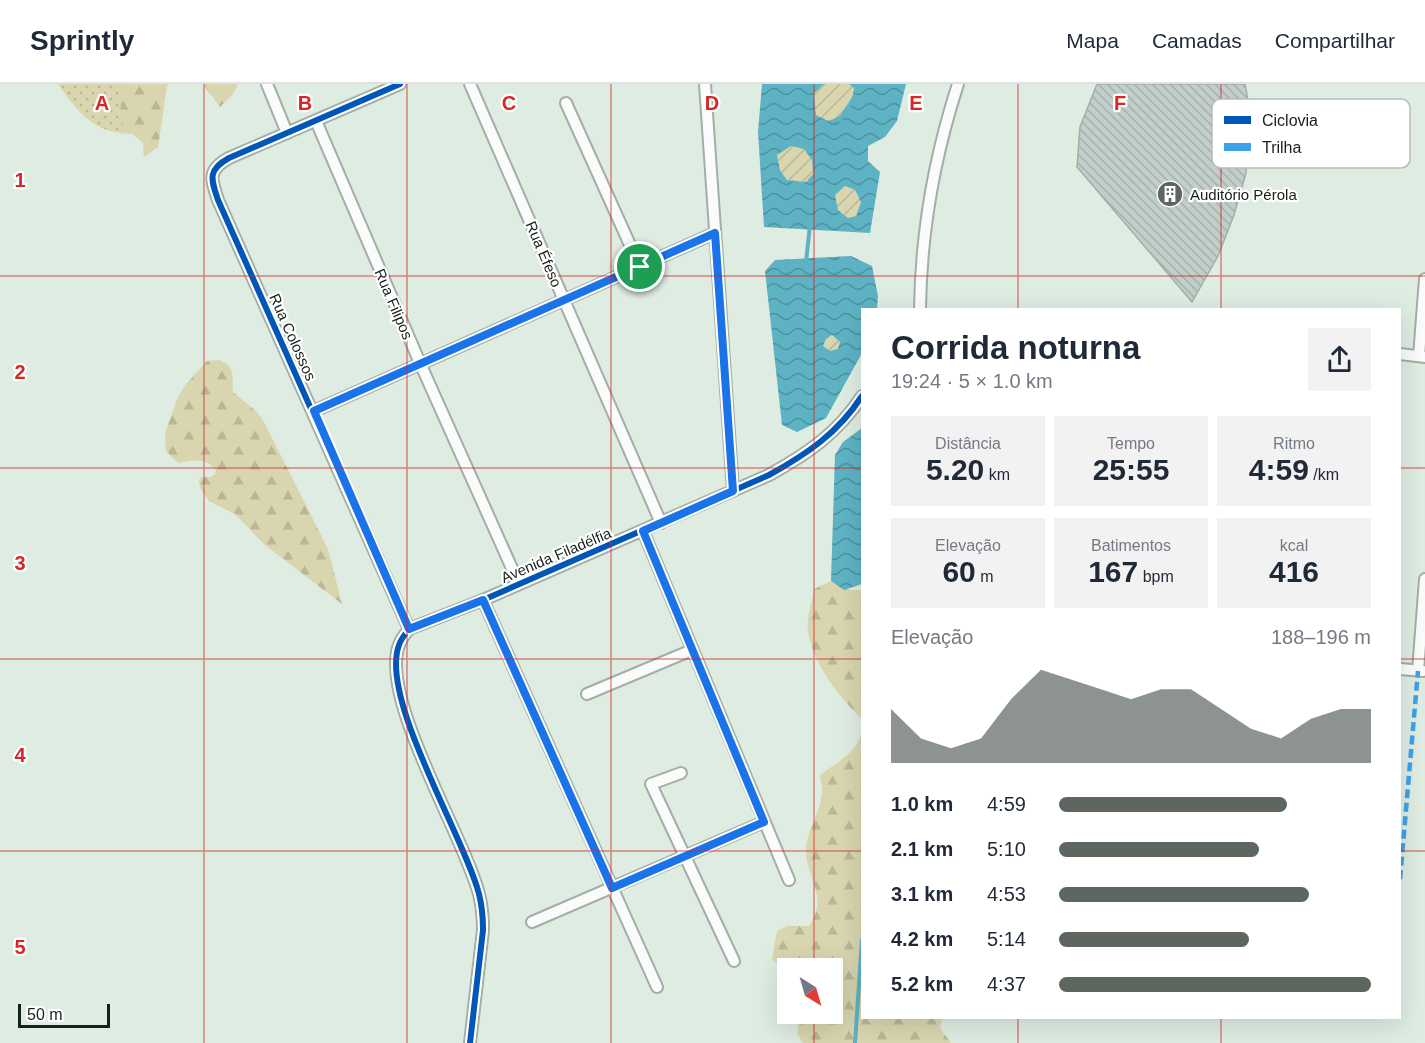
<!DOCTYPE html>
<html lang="pt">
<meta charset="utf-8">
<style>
body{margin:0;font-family:Arial,sans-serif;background:#f2f2f3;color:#1f2937;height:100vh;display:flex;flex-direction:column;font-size:22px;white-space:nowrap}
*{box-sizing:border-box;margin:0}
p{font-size:20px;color:#747a83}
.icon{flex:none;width:33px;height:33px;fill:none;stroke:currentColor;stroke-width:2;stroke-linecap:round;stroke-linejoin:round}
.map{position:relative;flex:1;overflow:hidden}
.details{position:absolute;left:861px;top:224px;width:540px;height:711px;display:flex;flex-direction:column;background:#fff;border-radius:0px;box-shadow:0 6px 24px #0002}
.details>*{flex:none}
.needle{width:39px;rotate:143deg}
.tools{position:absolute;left:777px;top:874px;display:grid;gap:12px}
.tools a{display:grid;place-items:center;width:66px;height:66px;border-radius:0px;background:#fff;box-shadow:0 6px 24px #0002;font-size:30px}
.scale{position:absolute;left:18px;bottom:15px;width:92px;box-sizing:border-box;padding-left:6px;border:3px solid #17201a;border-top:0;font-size:16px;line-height:21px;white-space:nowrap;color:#17201a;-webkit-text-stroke:4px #fff;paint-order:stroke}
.pin{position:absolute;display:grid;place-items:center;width:51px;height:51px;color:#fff;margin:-26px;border:3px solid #fff;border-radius:50%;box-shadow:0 2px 6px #0007}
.round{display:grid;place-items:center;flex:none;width:63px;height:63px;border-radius:0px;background:#f2f2f3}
.head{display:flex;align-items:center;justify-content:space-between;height:102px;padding:0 30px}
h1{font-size:33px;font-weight:700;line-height:45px}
.metrics{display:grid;grid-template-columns:repeat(3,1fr);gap:9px;height:102px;padding:6px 30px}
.metrics div{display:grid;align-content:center;border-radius:0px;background:#f2f2f3;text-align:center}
.metrics b{font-size:30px;font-weight:700}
.metrics small{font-size:16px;font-weight:400}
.metrics p{font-size:16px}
.chart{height:168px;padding:12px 30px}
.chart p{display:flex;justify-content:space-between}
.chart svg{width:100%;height:108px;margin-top:6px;fill:#5d6760;opacity:.7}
ul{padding:0 30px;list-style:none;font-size:20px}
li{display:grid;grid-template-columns:96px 72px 1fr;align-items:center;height:45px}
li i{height:15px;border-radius:8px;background:#5d6760}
header{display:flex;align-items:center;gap:36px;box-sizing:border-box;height:84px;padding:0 30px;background:#fff;border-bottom:2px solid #e0e1e3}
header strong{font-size:28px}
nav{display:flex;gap:33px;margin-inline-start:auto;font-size:21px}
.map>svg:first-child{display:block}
.grass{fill:url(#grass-dots)}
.forest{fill:url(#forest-firs)}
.garden{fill:url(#garden-furrows)}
.water{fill:url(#water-waves);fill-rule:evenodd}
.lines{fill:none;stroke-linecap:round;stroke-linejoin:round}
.stream{stroke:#5db3c4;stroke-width:4}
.building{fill:url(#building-back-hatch);stroke:#a2aea9;stroke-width:1.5}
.street-casing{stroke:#a3aea6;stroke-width:14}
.street{stroke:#fafcfb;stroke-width:10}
.quiet{stroke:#3da2ea;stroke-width:4.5;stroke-dasharray:9 4.5;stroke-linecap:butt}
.cycleway-casing{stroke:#fff;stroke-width:10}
.cycleway{stroke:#0057b8;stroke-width:6}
.route-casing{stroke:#fff;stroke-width:12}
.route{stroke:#1a73e8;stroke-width:8}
.grid{fill:none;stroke:#d62828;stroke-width:1.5;stroke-opacity:0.55}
.labels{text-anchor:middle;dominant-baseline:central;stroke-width:4.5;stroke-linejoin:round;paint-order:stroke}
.poi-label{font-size:15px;fill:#17201a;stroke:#fff;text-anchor:start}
.street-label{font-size:15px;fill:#17201a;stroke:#fff}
.key{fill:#fff;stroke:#b9bcba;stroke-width:1.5}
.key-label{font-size:16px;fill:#17201a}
.grid-label{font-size:20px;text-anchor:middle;font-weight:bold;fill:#d62828;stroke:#fff;stroke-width:4.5;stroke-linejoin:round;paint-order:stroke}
</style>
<header>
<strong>Sprintly</strong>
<nav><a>Mapa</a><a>Camadas</a><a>Compartilhar</a></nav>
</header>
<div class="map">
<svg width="1425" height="959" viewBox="0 0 1425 959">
<defs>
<pattern id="grass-dots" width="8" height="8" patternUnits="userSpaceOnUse" patternTransform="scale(1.5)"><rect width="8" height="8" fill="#d8d5af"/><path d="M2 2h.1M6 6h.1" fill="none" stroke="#b9b796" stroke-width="1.8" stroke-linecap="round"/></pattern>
<pattern id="forest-firs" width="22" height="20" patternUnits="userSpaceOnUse" patternTransform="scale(1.5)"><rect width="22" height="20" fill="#d8d5af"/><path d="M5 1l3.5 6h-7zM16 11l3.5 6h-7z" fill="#b9b796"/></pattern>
<pattern id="garden-furrows" width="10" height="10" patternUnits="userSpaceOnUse" patternTransform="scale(1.5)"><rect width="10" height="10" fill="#d8d5af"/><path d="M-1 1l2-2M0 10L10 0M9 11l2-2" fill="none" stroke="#b9b796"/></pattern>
<pattern id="water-waves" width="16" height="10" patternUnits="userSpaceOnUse" patternTransform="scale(1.5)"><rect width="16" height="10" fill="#5db3c4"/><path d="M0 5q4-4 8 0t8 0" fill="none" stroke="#4c919e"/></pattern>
<pattern id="building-back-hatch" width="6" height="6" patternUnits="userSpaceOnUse" patternTransform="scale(1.5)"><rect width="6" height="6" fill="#c1cec9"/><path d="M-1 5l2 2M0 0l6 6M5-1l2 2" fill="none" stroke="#a5b1ac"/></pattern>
</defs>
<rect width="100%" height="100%" fill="#deece2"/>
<!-- grass -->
<path class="grass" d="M 58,0 L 122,0 L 123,7 L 119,33 L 133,50 C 94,50 79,29 58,0 Z"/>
<!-- forest -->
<g class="forest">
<polygon points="122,0 169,0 167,2 158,63 144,73 143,59 126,44 119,33 123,7"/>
<polygon points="203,0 238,0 233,10 220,23"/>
<path d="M 219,276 C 236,283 232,292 233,308 L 256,327 L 263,336 L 328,465 L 342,520 L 265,461 L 235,430 L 209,417 L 200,404 L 199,397 L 201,393 L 211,393 L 215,390 L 216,386 C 206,373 193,376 178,379 L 166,367 L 165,349 L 178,313 L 186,300 L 207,277 Z"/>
<path d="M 831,497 L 850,506 L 862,506 L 862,635 C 839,613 813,580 808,547 C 806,535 812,518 814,505 Z"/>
<path d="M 862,646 L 862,933 L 943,933 L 940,944 L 951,959 L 803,959 L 797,950 L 801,930 L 832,930 L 832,885 L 788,885 L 787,889 L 772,875 L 777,847 L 788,842 L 809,842 C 830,812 805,793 806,765 C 807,746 820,729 822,710 C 823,704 820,697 820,691 C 836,679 859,668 862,646 Z"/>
</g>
<!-- garden -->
<g class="garden">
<path d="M 824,0 L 849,0 L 854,4 C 851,23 847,31 828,38 L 816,31 L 814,9 Z"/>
<polygon points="791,62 804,64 812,76 813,90 806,98 787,96 780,86 777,70"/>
<polygon points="845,102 855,106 861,118 856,132 848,134 838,126 834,111"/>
<polygon points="832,251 840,258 839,265 830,267 822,263 826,255"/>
</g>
<!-- water -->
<g class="water">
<path d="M 762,0 L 824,0 L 814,9 L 816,31 L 828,37 C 847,31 851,23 854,4 L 849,0 L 906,0 L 897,37 L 885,53 L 868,62 L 868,77 L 880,88 L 870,149 L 764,143 L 758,48 ZM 791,62 L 804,65 L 812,76 L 813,90 L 806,98 L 787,96 L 780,86 L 777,71 ZM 845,102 L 855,106 L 861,118 L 856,132 L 848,134 L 838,126 L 835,111 Z"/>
<path d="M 851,172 L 872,182 L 878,212 L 877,225 L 862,225 L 862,269 L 826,334 L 797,348 L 782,341 L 765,187 L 775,176 ZM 832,251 L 840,258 L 838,265 L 830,267 L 823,262 L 826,255 Z"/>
<polygon points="862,344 862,500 844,506 831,497 835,371 843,358"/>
</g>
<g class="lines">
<!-- stream -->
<g class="stream">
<polyline points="840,36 855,12"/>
<polyline points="806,178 810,141"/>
<polyline points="855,959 862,856"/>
</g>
</g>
<!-- building -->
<polygon class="building" points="1097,0 1245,0 1250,27 1246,89 1234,131 1218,172 1192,218 1077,83 1080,43"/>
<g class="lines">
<!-- street casing -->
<g class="street-casing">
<g id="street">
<polyline points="267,0 287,49"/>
<path d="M 400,0 L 229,74 C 207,86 211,95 218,116 L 409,545"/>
<polyline points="470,0 661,439"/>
<polyline points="705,0 733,407"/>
<polyline points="566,19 640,183"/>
<polyline points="316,37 420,279 519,500"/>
<path d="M 920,225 C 921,148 934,74 958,0"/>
<polyline points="1400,270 1425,273"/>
<polyline points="1419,272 1425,195"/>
<polyline points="314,327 715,149"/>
<polyline points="643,447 789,796"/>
<polyline points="483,516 657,903"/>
<polyline points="1400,585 1423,587"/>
<polyline points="1418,587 1425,495"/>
<polyline points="587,610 692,566"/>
<polyline points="681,689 651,700 734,877"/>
<polyline points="532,838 764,738"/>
<path d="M 470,959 L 483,846 C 483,834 482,822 479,810 C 464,752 379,614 399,561 C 401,555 405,550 409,545 L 483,516 L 769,391 C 807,370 838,349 862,312"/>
</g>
</g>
<!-- street -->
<use href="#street" class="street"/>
<!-- quiet -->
<polyline class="quiet" points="1400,795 1418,587"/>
<!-- cycleway casing -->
<g class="cycleway-casing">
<g id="cycleway">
<path d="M 400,0 L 229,74 C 207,86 211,95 218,116 L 409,545"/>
<path d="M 470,959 L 483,846 C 483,834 482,822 479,810 C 464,752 379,614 399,561 C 401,555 405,550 409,545 L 483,516 L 769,391 C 807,370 838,349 862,312"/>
</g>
</g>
<!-- cycleway -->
<use href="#cycleway" class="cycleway"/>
</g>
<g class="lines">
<!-- route casing -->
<g class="route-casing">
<polygon id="route" points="715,149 733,407 643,447 764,738 612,804 483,516 409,545 314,327"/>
</g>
<!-- route -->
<use href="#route" class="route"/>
</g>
<!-- grid -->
<path class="grid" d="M 204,0 L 204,959M 407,0 L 407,959M 611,0 L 611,959M 814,0 L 814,885M 1018,0 L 1018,225M 1221,0 L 1221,225M 0,192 L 1425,192M 0,384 L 862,384M 1400,384 L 1425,384M 0,575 L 862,575M 1400,575 L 1425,575M 0,767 L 862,767M 1400,767 L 1425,767M 814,930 L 814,959M 1018,933 L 1018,959M 1221,933 L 1221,959"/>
<!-- icons -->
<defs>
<g id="building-disc" transform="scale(1.35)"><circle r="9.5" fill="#5d6760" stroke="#fff"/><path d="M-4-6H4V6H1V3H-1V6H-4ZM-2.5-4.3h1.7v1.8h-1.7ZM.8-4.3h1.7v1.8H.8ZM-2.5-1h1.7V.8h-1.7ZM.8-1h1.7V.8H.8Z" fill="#fff"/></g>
</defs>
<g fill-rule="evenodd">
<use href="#building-disc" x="1170" y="110"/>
</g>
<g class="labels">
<!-- poi labels -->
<g class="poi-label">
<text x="1190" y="110">Auditório Pérola</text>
</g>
<!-- street labels -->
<g class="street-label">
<text transform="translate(544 170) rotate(67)">Rua Éfeso</text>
<text transform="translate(394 220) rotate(67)">Rua Filipos</text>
<text transform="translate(293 253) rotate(66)">Rua Colossos</text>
<text transform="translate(556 471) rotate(-23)">Avenida Filadélfia</text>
</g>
</g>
<!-- legend -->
<rect x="1212" y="15" width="198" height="69" rx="9" class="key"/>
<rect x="1224" y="32" width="27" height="8" fill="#0057b8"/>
<rect x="1224" y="59" width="27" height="8" fill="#3da2ea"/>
<g class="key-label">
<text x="1262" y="42">Ciclovia</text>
<text x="1262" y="69">Trilha</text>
</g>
<g class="grid-label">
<text x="102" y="26">A</text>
<text x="305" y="26">B</text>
<text x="509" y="26">C</text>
<text x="712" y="26">D</text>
<text x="916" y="26">E</text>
<text x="1120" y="26">F</text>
<text x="20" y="103">1</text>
<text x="20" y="295">2</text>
<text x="20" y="486">3</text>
<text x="20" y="678">4</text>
<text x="20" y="870">5</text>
</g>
</svg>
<div class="tools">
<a><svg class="needle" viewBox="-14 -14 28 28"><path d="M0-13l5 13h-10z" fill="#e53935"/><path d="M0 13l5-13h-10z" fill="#747a83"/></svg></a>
</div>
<div class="scale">50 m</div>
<div class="pin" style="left:640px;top:183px;background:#1e9e55"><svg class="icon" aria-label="arrive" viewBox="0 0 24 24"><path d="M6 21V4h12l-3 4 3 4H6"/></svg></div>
<section class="details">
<div class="head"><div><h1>Corrida noturna</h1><p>19:24 · 5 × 1.0 km</p></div><a class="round"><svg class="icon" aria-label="share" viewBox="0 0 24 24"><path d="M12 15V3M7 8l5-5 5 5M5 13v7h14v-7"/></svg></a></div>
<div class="metrics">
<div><p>Distância</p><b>5.20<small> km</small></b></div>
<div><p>Tempo</p><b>25:55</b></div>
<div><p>Ritmo</p><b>4:59<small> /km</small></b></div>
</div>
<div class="metrics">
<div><p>Elevação</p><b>60<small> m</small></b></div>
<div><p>Batimentos</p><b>167<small> bpm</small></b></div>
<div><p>kcal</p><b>416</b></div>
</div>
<div class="chart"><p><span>Elevação</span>188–196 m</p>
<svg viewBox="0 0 160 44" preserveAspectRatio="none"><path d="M0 44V22L10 34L20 38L30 34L40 18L50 6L60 10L70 14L80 18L90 14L100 14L110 22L120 30L130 34L140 26L150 22L160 22V44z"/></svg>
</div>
<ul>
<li><b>1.0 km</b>4:59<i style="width:73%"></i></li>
<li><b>2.1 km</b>5:10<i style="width:64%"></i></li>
<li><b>3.1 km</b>4:53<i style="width:80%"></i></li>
<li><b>4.2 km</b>5:14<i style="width:61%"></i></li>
<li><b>5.2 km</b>4:37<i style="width:100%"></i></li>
</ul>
</section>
</div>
